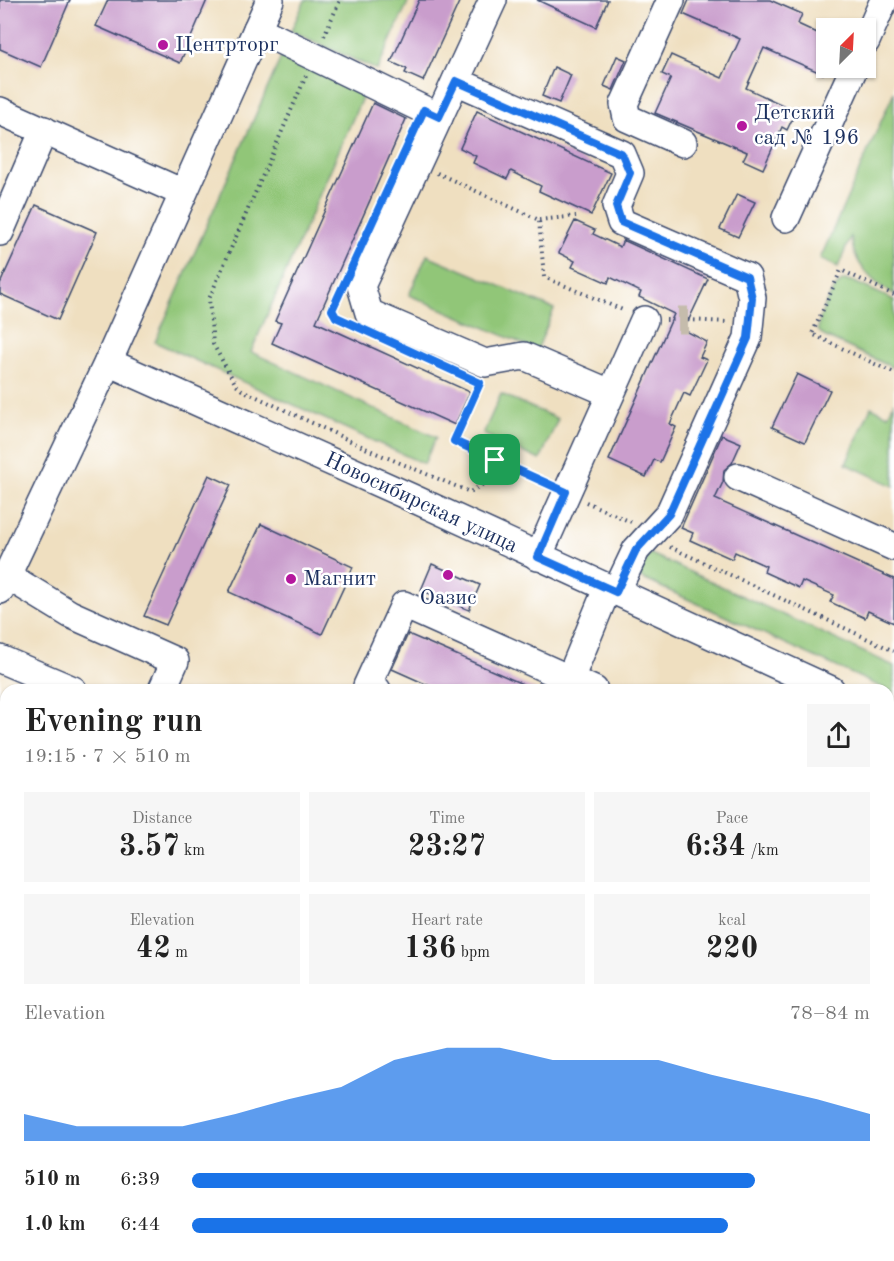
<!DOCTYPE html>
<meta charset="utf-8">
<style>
body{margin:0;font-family:"Old Standard TT",serif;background:#f6f6f6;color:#222;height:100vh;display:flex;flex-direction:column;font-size:22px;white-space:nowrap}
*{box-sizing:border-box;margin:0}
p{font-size:20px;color:#767676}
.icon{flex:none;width:33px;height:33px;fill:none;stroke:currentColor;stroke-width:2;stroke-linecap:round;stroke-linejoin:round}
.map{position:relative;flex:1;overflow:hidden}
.side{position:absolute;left:0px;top:684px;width:894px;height:578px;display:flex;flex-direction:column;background:#fff;border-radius:18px 18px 0 0;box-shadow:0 2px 4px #0004}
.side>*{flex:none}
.needle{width:39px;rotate:24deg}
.fabs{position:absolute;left:816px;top:18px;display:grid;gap:12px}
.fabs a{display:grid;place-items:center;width:60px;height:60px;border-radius:0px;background:#fff;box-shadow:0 2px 4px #0004;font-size:30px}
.pin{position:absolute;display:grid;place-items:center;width:51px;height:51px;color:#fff;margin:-26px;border-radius:12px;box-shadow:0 3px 9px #0006}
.round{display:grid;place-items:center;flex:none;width:63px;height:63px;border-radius:0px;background:#f6f6f6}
.summary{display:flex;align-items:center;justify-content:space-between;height:102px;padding:0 24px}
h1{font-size:33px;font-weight:800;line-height:45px}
.stats{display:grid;grid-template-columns:repeat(3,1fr);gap:9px;height:102px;padding:6px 24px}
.stats div{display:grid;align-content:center;border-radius:0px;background:#f6f6f6;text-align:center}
.stats b{font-size:30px;font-weight:800}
.stats small{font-size:16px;font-weight:400}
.stats p{font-size:16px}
.chart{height:168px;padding:12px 24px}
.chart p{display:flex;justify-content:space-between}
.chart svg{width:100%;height:108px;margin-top:6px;fill:#1a73e8;opacity:.7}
ul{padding:0 24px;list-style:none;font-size:20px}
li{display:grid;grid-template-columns:96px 72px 1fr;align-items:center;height:45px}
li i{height:15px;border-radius:8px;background:#1a73e8}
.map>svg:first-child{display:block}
.green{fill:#91c678;stroke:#567a6b;stroke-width:1.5}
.building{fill:#c99dcc}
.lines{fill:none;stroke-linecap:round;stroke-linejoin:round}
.minor-tunnel{stroke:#c5bcac;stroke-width:27;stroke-dasharray:27 14;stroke-linecap:butt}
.minor-casing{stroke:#3b496d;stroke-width:30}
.path{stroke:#3b496d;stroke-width:4;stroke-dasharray:1.5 4.5;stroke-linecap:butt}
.minor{stroke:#fff;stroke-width:27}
.route-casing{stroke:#fff;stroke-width:12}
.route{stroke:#1a73e8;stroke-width:8}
.poi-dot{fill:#b5179e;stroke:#fff;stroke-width:2}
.labels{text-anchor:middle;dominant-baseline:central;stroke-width:5;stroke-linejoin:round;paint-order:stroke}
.poi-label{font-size:22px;fill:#1b2f5e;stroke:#fff;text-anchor:start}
.street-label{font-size:22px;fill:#1b2f5e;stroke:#fff}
</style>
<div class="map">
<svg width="894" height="1261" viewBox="0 0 894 1261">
<rect width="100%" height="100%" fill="#fff"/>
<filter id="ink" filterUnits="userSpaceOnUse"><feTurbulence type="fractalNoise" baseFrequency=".0167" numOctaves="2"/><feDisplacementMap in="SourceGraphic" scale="12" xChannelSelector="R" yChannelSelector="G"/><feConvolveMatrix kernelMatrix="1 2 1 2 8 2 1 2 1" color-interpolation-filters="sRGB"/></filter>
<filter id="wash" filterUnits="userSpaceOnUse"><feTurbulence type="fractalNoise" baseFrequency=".008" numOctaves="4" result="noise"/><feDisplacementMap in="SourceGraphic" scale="24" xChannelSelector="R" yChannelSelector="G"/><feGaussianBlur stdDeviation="1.35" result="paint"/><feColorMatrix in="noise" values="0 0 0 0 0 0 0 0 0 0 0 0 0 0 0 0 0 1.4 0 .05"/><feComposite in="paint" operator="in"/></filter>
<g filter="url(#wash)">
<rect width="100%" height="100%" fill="#efdfc0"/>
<!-- green -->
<g class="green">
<polygon points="305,0 409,0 377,70 291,31"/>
<polygon points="283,53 364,93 251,352 436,437 424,464 155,342"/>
<path d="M 894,92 L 894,294 C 872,284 852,261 851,236 L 838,267 L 820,259 Z"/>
<polygon points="427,255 554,309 537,350 409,295"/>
<path d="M 843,280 L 852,281 L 894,300 L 894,368 L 824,336 L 818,330 C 819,315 830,290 843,280 Z"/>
<polygon points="501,394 558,419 540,460 483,434"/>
<polygon points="894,402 894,486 846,464 871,407 888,415"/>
<polygon points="649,553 894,666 894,693 639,577"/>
<polygon points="888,810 894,812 894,873 888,887"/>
</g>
<g id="blocks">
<!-- building -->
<g class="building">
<polygon points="0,0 70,0 41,67 0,49"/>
<polygon points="108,0 207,0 180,63 96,26"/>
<polygon points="419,0 460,0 423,81 405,73 407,69 391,62"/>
<polygon points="537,0 608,0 596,27"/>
<polygon points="689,0 770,0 802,14 798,24 826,37 826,65 823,74 764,48 746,88 796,111 787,130 782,127 763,169 743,160 747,152 655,113 671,78 662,74 671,55 722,78 740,39 683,14"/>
<polygon points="617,56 626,60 613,90 604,86"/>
<polygon points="554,67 571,75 559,103 542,96"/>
<polygon points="373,103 406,119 316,322 470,392 455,425 272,343 281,323 275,321"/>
<polygon points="477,111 611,173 591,215 539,191 541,186 511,171 507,179 473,163 476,156 460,148"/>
<polygon points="737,194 755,202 738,237 720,229"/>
<polygon points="36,205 97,232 58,320 0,294 0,284"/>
<polygon points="575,221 595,230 593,234 620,247 623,240 708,279 684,330 707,342 700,357 707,360 690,396 684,393 670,424 676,427 660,462 654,460 646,477 609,460 674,314 639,297 641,292 610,277 608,283 572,267 575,261 559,253"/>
<polygon points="797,374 830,390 805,442 772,427"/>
<polygon points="722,435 741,443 732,463 724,470 723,482 715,499 894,579 894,623 868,611 865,618 830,602 834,595 802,581 799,588 764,572 766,566 735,552 732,559 690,540 693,533 681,528"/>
<polygon points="209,475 231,485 166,625 144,616"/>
<polygon points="261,524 353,567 322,634 229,592"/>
<polygon points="432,564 480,585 469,610 421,590"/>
<polygon points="408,634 452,653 536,690 439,690 392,669"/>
</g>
</g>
</g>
<g filter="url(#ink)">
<use href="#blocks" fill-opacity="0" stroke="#3b496d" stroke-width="1.5"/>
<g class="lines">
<!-- minor-tunnel -->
<polyline class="minor-tunnel" points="678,320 688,320"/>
<!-- minor casing -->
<g class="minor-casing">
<g id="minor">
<polyline points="671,0 624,104 627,118 683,143"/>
<polyline points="257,29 439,117 493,0"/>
<polyline points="866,41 884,0"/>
<polyline points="456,81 622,154 630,173 616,206 621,222 747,277 752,298 748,338 669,514 636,550 616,592"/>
<polyline points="0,111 183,193"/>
<polyline points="439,117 361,286 369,313 485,363 524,356 610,393"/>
<polyline points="786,218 854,68"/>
<polyline points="0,232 44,130"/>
<polyline points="108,362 410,497 831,690"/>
<polyline points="738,477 894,547"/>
<polyline points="538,557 644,320"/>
<polyline points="6,575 70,614 175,661 162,690"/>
<polyline points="0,590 108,362 270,0"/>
<polyline points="0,659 73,690"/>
<polyline points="570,679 607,589"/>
<polyline points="377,690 367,686 404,605 594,690"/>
<polyline points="888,716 894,719"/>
<polyline points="0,744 6,746"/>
<polyline points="894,1031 894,1037"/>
<polyline points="888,1143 894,1146"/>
<polyline points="0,1145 6,1145"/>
<polyline points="523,1256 535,1261"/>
<polyline points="136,1261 138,1256"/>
<polyline points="313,1261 316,1256"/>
<polyline points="375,1261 377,1256"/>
<polyline points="435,1261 438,1256"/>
<polyline points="501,1261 503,1256"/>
<polyline points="749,1261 752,1256"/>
</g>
</g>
<!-- path -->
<g class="path">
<polyline points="324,36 340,0"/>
<polyline points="306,76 209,299 213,344 236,385 242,390 376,453 470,492 485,483 495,460"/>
<polyline points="437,173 539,220 544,277 625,311"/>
<polyline points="539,220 576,216"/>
<polyline points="339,295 332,310 336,317 348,323"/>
<polyline points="894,295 841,270 812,334 894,373"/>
<polyline points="666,320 678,320"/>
<polyline points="688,320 727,322"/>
<polyline points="480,383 454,441 547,484"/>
<polyline points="586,502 631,522"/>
<polyline points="670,547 894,651"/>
<polyline points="888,895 894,881"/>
<polyline points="888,941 894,944"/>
</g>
<!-- minor -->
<use href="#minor" class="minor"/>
</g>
</g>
<g class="lines" filter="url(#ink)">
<!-- route casing -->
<g class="route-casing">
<polygon id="route" points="456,81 622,154 630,173 616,206 621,222 747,277 752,298 748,338 669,514 636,550 616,592 538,557 566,492 454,441 480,383 336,317 332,310 424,110 439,117"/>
</g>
<!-- route -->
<use href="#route" class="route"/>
</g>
<!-- markers -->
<g class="poi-dot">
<circle cx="163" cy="45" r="6"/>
<circle cx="742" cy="126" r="6"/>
<circle cx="448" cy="575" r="6"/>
<circle cx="291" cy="579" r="6"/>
</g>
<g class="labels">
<!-- poi labels -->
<g class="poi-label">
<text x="175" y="45">Центрторг</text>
<text x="754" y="113">Детский<tspan x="754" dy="25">сад № 196</tspan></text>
<text x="303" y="579">Магнит</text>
<text x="448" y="598" text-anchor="middle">Оазис</text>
</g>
<!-- street labels -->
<g class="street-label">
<text transform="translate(421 503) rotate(25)">Новосибирская улица</text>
</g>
</g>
</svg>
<div class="fabs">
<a><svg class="needle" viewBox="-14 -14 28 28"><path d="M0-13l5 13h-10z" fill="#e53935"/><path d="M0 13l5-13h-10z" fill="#767676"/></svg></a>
</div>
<div class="pin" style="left:495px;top:460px;background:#1e9e55"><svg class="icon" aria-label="arrive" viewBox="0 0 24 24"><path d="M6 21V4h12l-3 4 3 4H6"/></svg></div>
<section class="side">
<div class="summary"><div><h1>Evening run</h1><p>19:15 · 7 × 510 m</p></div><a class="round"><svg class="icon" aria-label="share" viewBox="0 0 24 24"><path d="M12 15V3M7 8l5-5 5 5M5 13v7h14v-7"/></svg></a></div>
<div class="stats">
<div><p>Distance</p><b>3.57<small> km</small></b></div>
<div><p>Time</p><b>23:27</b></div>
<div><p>Pace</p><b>6:34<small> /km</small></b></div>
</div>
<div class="stats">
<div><p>Elevation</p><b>42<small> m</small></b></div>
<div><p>Heart rate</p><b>136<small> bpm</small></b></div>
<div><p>kcal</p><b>220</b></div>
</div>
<div class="chart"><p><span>Elevation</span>78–84 m</p>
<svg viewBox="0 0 160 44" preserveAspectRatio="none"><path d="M0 44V33L10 38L20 38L30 38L40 33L50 27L60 22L70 11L80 6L90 6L100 11L110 11L120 11L130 17L140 22L150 27L160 33V44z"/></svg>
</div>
<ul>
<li><b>510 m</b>6:39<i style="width:83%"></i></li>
<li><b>1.0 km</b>6:44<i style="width:79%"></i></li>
</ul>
</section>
</div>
